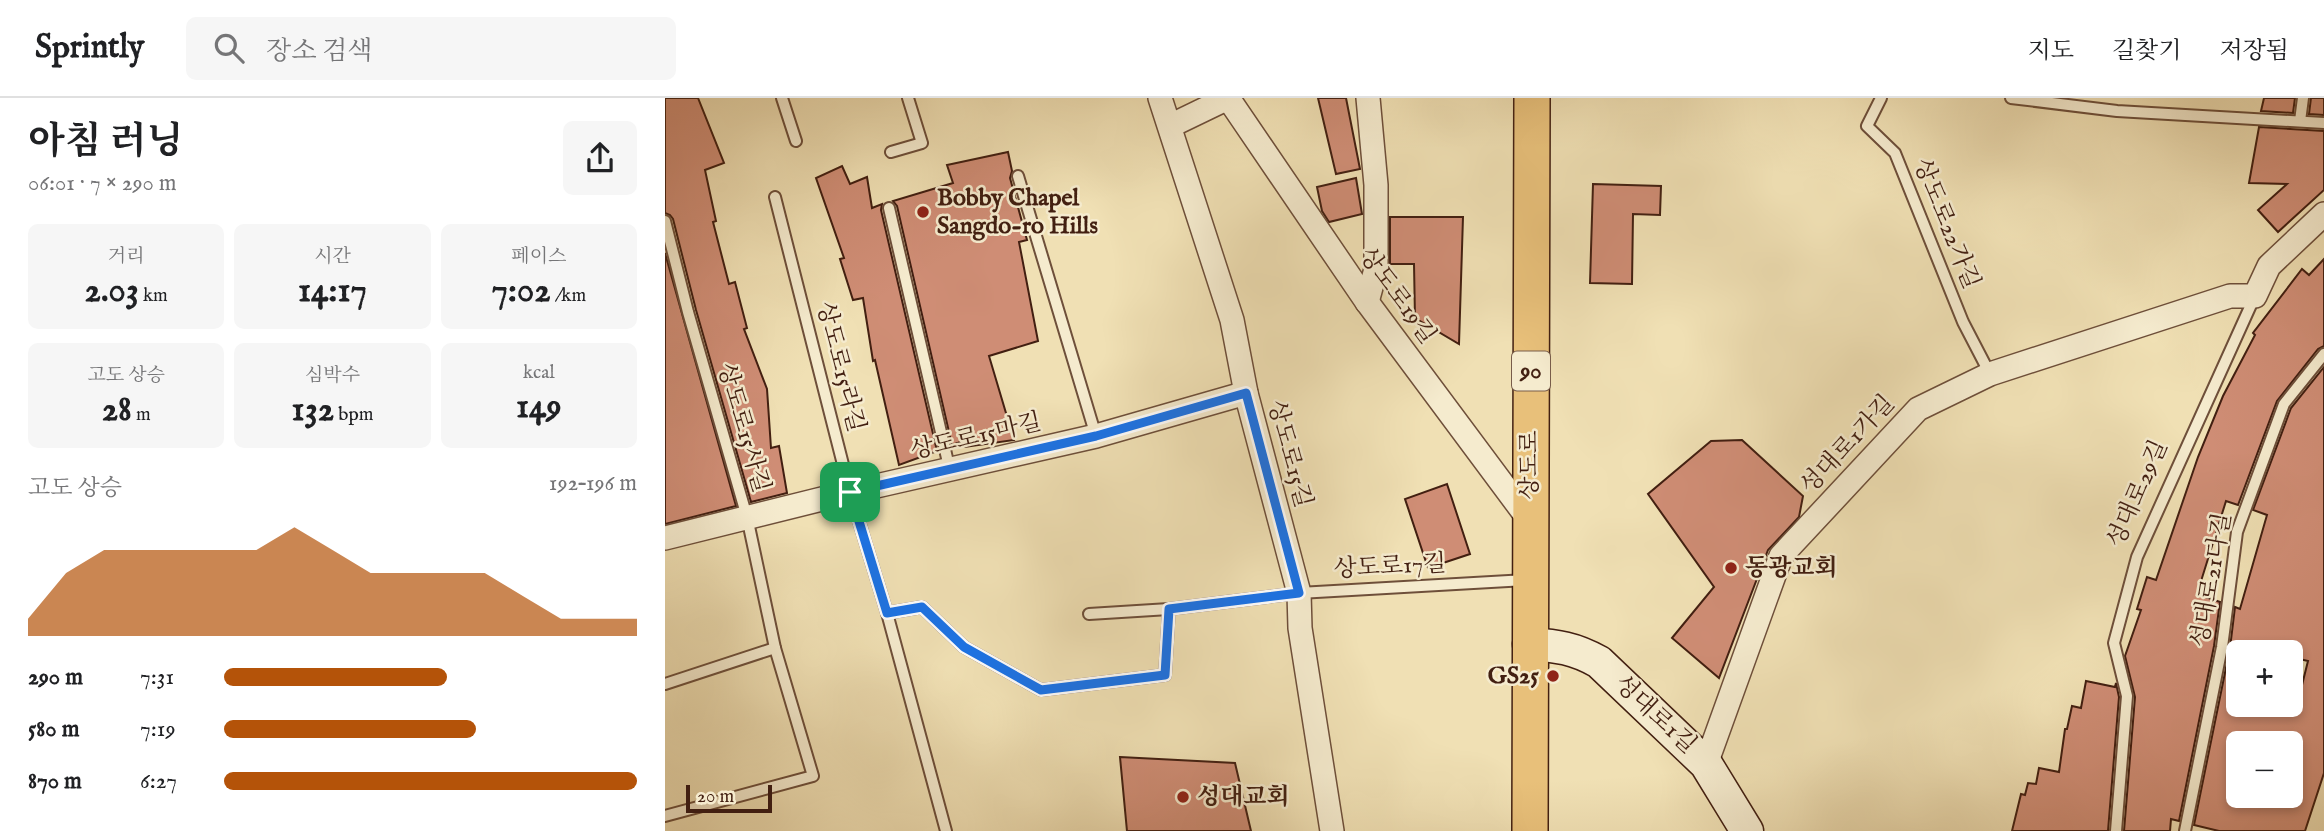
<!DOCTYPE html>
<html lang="ko">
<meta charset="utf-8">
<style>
body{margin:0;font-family:"IM FELL English","Noto Serif KR",serif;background:#f6f6f6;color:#202124;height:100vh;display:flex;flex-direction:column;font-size:26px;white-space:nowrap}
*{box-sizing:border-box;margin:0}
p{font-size:23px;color:#757577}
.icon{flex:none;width:38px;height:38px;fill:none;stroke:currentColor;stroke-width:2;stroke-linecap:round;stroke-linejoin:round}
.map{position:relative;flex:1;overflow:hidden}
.drawer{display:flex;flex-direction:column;background:#fff;width:665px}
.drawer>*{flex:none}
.controls{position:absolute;left:1561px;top:542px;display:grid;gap:14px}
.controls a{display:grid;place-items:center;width:77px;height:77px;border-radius:10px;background:#fff;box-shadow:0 4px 10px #0003;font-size:35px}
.scale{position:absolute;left:21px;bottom:18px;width:86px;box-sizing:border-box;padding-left:7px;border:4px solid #421f11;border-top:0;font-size:19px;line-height:24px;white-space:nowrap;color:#421f11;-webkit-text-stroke:5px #f5ebce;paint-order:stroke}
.pin{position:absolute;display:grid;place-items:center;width:60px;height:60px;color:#fff;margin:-30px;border-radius:14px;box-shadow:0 4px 10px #0006}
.round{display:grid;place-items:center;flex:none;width:74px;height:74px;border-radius:10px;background:#f6f6f6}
.headline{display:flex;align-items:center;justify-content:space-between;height:119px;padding:0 28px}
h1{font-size:38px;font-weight:700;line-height:52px}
.figures{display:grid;grid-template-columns:repeat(3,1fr);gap:10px;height:119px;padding:7px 28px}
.figures div{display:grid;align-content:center;border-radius:10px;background:#f6f6f6;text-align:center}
.figures b{font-size:35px;font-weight:700}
.figures small{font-size:19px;font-weight:400}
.figures p{font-size:19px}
.chart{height:196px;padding:14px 28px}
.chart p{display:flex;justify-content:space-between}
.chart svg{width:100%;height:126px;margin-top:7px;fill:#b45309;opacity:.7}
ul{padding:0 28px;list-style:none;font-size:23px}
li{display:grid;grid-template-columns:112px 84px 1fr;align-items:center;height:52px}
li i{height:18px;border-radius:9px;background:#b45309}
header{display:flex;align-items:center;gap:42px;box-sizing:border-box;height:98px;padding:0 35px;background:#fff;border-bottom:2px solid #e0e0e0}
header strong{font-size:33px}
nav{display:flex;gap:38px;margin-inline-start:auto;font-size:24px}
.search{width:490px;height:63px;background:#f6f6f6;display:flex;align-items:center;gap:18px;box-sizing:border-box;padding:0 24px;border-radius:10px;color:#757577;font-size:26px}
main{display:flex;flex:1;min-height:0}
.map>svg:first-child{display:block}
.building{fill:#cf8d75;stroke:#421f11;stroke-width:2;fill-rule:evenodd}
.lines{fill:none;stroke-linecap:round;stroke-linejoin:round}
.lane-casing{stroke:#6e4f3a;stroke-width:14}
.street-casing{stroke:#6e4f3a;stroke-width:26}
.secondary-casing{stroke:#421f11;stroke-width:35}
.primary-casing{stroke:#421f11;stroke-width:38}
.lane{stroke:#f5ebce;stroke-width:10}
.street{stroke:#f5ebce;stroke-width:23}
.secondary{stroke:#f5ebce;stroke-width:32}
.primary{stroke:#e8c07a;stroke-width:35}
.route-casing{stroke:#fff;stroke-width:14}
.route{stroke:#1a73e8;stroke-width:9}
.poi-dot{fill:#8f2418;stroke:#f5ebce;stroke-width:2.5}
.labels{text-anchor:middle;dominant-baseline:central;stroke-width:5;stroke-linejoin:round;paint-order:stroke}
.shield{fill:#f5ebce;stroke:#785c4a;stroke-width:2}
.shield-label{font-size:23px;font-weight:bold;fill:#421f11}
.poi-label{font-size:24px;font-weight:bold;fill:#421f11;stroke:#f5ebce;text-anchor:start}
.street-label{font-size:24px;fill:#421f11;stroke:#f5ebce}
</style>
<header>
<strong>Sprintly</strong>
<div class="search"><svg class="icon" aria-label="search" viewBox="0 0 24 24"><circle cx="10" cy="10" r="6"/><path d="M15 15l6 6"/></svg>장소 검색</div>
<nav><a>지도</a><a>길찾기</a><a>저장됨</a></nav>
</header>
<main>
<section class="drawer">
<div class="headline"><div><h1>아침 러닝</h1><p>06:01 · 7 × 290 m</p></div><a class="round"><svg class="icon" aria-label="share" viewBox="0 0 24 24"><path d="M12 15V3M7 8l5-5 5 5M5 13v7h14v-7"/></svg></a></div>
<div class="figures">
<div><p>거리</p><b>2.03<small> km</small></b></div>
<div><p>시간</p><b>14:17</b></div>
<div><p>페이스</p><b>7:02<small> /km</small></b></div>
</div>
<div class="figures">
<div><p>고도 상승</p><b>28<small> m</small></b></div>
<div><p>심박수</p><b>132<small> bpm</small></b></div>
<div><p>kcal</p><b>149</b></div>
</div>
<div class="chart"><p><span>고도 상승</span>192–196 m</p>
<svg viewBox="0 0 160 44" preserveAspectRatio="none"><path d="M0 44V38L10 22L20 14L30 14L40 14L50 14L60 14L70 6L80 14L90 22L100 22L110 22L120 22L130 30L140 38L150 38L160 38V44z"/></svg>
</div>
<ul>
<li><b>290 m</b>7:31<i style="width:54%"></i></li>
<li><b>580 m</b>7:19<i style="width:61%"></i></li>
<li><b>870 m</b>6:27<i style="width:100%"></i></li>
</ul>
</section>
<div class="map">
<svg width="1659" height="733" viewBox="0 0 1659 733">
<rect width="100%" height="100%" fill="#f0e0b4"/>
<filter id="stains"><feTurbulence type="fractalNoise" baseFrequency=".00286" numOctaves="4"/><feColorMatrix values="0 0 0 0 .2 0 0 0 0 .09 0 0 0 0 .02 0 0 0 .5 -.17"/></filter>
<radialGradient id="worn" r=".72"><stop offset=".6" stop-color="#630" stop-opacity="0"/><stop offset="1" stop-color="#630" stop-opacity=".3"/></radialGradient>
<!-- building -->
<g class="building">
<polygon points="0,0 33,0 59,65 40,72 51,123 48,124 64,186 70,184 82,230 79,231 102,291 106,350 114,348 122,395 86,404 31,212 8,121 5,117 0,115"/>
<polygon points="653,0 681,0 695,71 671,76"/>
<polygon points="1599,0 1630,0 1628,15 1596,13"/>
<polygon points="1646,0 1659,0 1659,17 1644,16"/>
<polygon points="1594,29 1659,33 1659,92 1613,134 1593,112 1622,86 1584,85"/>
<polygon points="343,54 347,73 345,80 362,142 354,144 373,243 324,258 349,342 300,349 298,343 287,347 232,108 228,103 288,85 282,67"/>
<polygon points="177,68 185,86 202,79 207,110 217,106 216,112 272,353 234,367 210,262 208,263 198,200 188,202 175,161 179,160 151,80"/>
<polygon points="691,80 697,116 664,124 657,113 652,89"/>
<polygon points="928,86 996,88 995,117 968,116 967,186 925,185"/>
<polygon points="725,119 798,119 794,246 750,220 749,166 725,166"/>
<polygon points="0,155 71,408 0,426"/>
<polygon points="1659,161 1659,248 1653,251 1612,303 1573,407 1561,403 1532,496 1555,504 1549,548 1514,723 1506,721 1505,733 1459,733 1470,599 1460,558 1476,512 1472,511 1482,479 1491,482 1533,359 1558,298 1590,237 1588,235 1637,171 1644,177"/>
<path d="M 1659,269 L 1659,675 L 1640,733 L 1554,733 L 1529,727 L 1565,550 L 1570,509 L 1575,511 L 1602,417 L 1588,412 L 1626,310 ZM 1573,555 L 1626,555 L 1626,559 L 1643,563 L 1632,607 L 1573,607 ZM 1573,646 L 1626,646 L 1626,698 L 1573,698 Z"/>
<polygon points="1077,342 1138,398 1134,419 1103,452 1054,580 1007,540 1049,489 983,396 1046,343"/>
<polygon points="782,386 805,456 763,470 740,401"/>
<polygon points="1421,583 1450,589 1451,585 1454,599 1443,733 1347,733 1356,696 1360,697 1363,685 1371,686 1374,670 1394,674 1400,631 1402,631 1407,608 1416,610"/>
<polygon points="455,659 570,665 586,733 462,733"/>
</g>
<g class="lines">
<!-- lane casing -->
<g class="lane-casing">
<g id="lane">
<polyline points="117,0 131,43"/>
<polyline points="1216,0 1202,28 1230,55 1298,224 1325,276"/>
<polyline points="1346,0 1452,13 1659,25"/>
<polyline points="1635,23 1638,0"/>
<polyline points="226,54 257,45 243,0"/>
<polyline points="353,78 431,338"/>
<polyline points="110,99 185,394 222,515 281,733"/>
<polyline points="224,110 285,373"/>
<polyline points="0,123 23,214 82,419 110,550 148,678 0,718"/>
<polyline points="222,515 257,509 299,549 376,592 500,577 504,511 634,495 862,482"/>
<polyline points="424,516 504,511"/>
<polyline points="0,586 110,550"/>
<polyline points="1451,733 1462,598 1449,545 1472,459 1590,198"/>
<polyline points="1520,733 1557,549 1572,434 1619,306 1659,256"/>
</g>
</g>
<!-- street casing -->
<g class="street-casing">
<g id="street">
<polyline points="495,0 567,222 581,295 634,495 635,530 667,733"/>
<polyline points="563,0 702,204 865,423"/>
<polyline points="505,28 563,0"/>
<polyline points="702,204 711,171 711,87 703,0"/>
<polyline points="0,440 185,394 431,338 581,295"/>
<polyline points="1041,666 1116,458 1253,311 1325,276 1565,198 1590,198 1604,168 1659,116"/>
</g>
</g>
<!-- secondary casing -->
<g class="secondary-casing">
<path id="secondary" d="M 864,546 C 893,548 909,550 934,564 L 1041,666 L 1082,733"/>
</g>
<!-- primary casing -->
<g class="primary-casing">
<polyline id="primary" points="865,733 867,0"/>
</g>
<!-- lane -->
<use href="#lane" class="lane"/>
<!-- street -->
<use href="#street" class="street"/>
<!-- secondary -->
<use href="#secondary" class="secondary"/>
<!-- primary -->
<use href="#primary" class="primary"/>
</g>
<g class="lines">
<!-- route casing -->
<g class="route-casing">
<polygon id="route" points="581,295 634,495 504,511 500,577 376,592 299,549 257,509 222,515 185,394 431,338"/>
</g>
<!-- route -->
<use href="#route" class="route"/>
</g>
<!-- markers -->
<g class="poi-dot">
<circle cx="258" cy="114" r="7"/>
<circle cx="1066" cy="470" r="7"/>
<circle cx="888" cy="578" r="7"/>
<circle cx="518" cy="699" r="7"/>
</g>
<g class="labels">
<!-- shield labels -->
<rect class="shield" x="847" y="253.5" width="38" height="39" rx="5"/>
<g class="shield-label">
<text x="866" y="273">90</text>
</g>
<!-- poi labels -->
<g class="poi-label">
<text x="272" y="100">Bobby Chapel<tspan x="272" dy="28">Sangdo-ro Hills</tspan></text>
<text x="1080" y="470">동광교회</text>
<text x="874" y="578" text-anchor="end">GS25</text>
<text x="532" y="699">성대교회</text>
</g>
<!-- street labels -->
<g class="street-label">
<text transform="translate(1281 126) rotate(68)">상도로22가길</text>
<text transform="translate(732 198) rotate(54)">상도로19길</text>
<text transform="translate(175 269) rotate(76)">상도로15라길</text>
<text transform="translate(78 330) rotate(74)">상도로15사길</text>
<text transform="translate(311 339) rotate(-13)">상도로15마길</text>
<text transform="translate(1183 347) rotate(-47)">성대로1가길</text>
<text transform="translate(624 356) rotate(75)">상도로15길</text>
<text transform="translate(865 367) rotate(-90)">상도로</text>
<text transform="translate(1473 396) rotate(-66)">성대로29길</text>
<text transform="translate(725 469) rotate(-3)">상도로17길</text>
<text transform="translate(1547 482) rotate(-80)">성대로21다길</text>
<text transform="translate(990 617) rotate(43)">성대로1길</text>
</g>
</g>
<rect width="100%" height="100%" filter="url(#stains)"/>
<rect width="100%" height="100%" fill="url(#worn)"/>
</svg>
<div class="controls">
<a>+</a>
<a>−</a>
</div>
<div class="scale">20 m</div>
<div class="pin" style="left:185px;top:394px;background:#1e9e55"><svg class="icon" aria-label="arrive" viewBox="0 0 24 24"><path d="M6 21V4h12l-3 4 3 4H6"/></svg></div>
</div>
</main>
